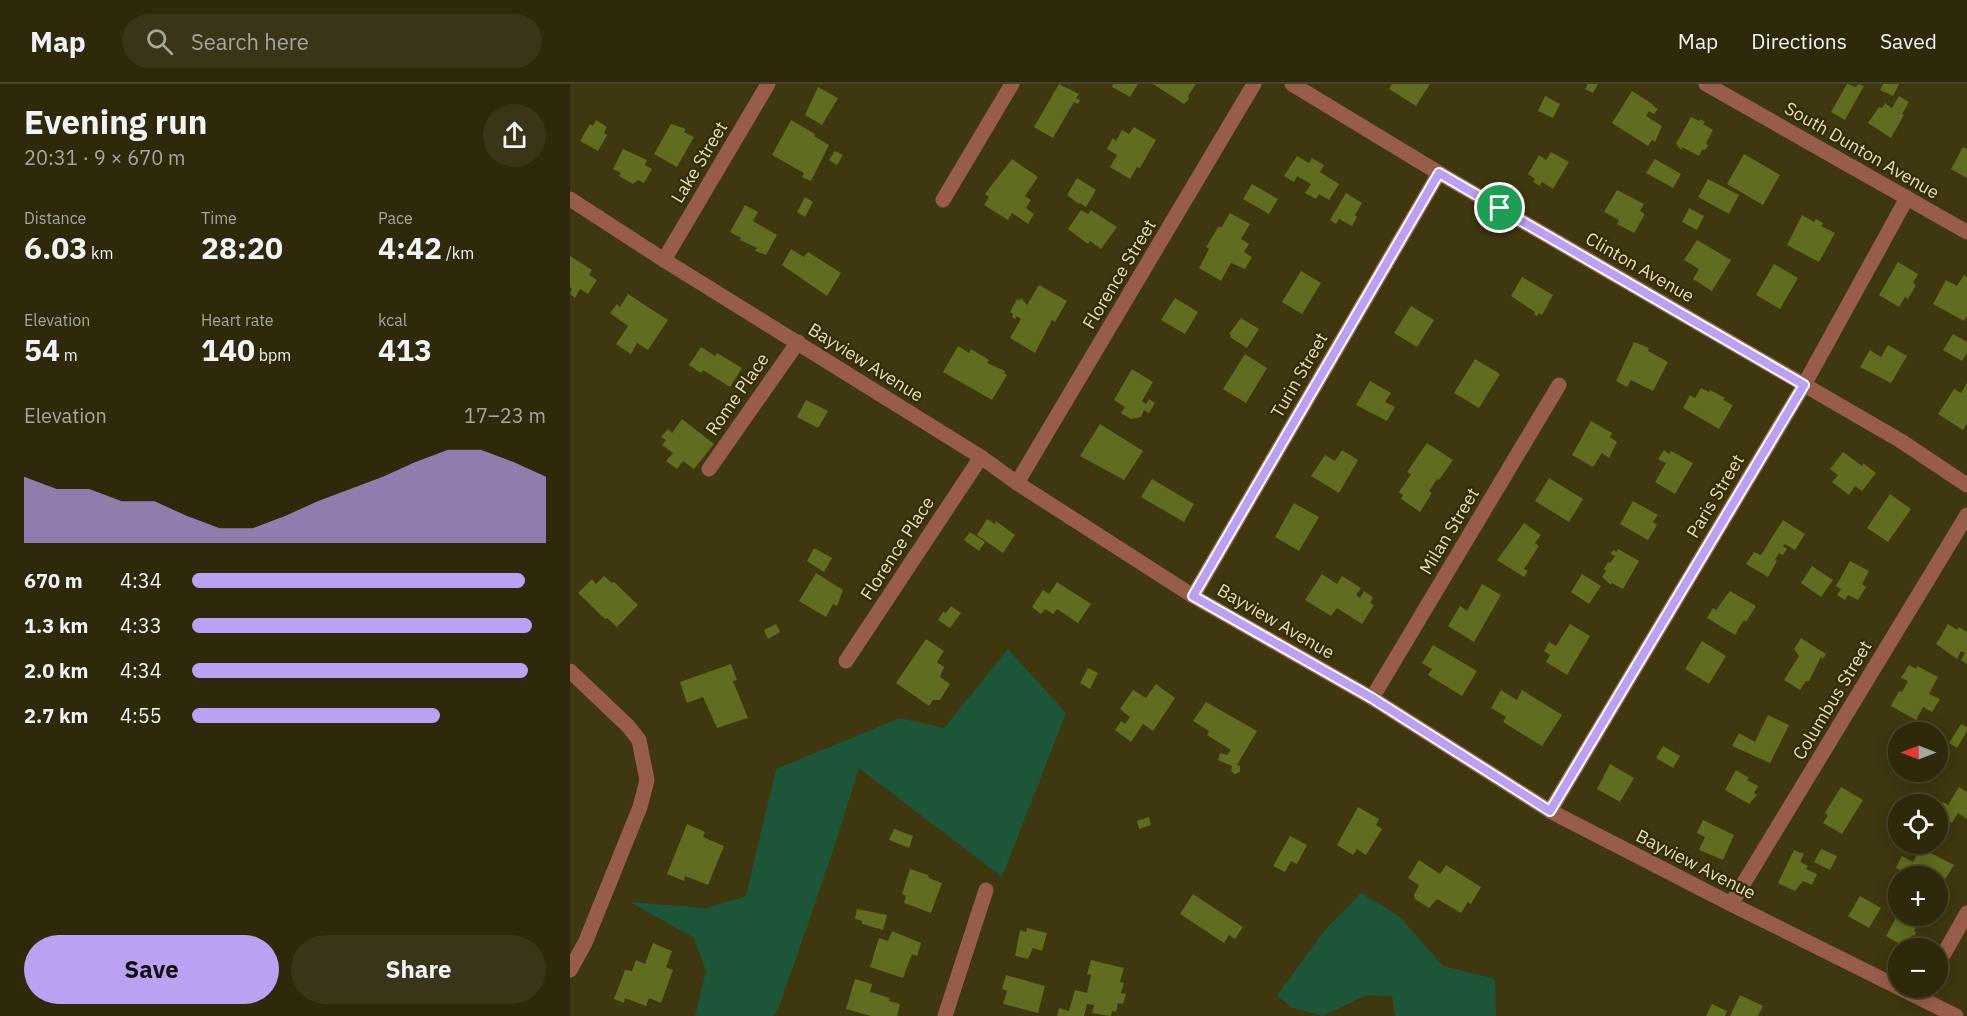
<!DOCTYPE html>
<meta charset="utf-8">
<style>
body{margin:0;font-family:"IBM Plex Sans",sans-serif;background:#3a3519;color:#f1f3f6;height:100vh;display:flex;flex-direction:column;font-size:22px;white-space:nowrap}
*{box-sizing:border-box;margin:0}
p{font-size:20px;color:#a7a69d}
.icon{flex:none;width:33px;height:33px;fill:none;stroke:currentColor;stroke-width:2;stroke-linecap:round;stroke-linejoin:round}
.map{position:relative;flex:1;overflow:hidden}
.sheet{display:flex;flex-direction:column;background:#2e290b;width:570px}
.sheet>*{flex:none}
.needle{width:39px;rotate:270deg}
.tools{position:absolute;left:1318px;top:638px;display:grid;gap:12px}
.tools a{display:grid;place-items:center;width:60px;height:60px;border-radius:50%;background:#2e290b;box-shadow:0 3px 15px #0003,0 0 0 2px #49452c;font-size:30px}
.pin{position:absolute;display:grid;place-items:center;width:51px;height:51px;color:#fff;margin:-26px;border:3px solid #fff;border-radius:50%;box-shadow:0 2px 6px #0007}
.round{display:grid;place-items:center;flex:none;width:63px;height:63px;border-radius:32px;background:#3a3519}
.overview{display:flex;align-items:center;justify-content:space-between;height:102px;padding:0 24px}
h1{font-size:33px;font-weight:800;line-height:45px}
.figures{display:grid;grid-template-columns:repeat(3,1fr);gap:9px;height:102px;padding:6px 24px}
.figures div{display:grid;align-content:center}
.figures b{font-size:30px;font-weight:800}
.figures small{font-size:16px;font-weight:400}
.figures p{font-size:16px}
.chart{height:168px;padding:12px 24px}
.chart p{display:flex;justify-content:space-between}
.chart svg{width:100%;height:108px;margin-top:6px;fill:#bca0f2;opacity:.7}
.button{display:flex;gap:12px;margin-top:auto;padding:12px 24px}
.button a{flex:1;height:69px;border-radius:36px;background:#bca0f2;color:#111;font-size:24px;font-weight:800;line-height:69px;text-align:center}
.button a+a{background:#3a3519;color:#f1f3f6}
ul{padding:0 24px;list-style:none;font-size:20px}
li{display:grid;grid-template-columns:96px 72px 1fr;align-items:center;height:45px}
li i{height:15px;border-radius:8px;background:#bca0f2}
header{display:flex;align-items:center;gap:36px;box-sizing:border-box;height:84px;padding:0 30px;background:#2e290b;border-bottom:2px solid #49452c}
header strong{font-size:28px}
nav{display:flex;gap:33px;margin-inline-start:auto;font-size:21px}
.search{width:420px;height:54px;background:#3a3519;display:flex;align-items:center;gap:15px;box-sizing:border-box;padding:0 21px;border-radius:33px;color:#a7a69d;font-size:22px}
main{display:flex;flex:1;min-height:0}
.map>svg:first-child{display:block}
.green{fill:#1d5539}
.building{fill:#606c1f}
.lines{fill:none;stroke-linecap:round;stroke-linejoin:round}
.minor{stroke:#985d4a;stroke-width:15}
.route-casing{stroke:#fff;stroke-width:12}
.route{stroke:#bca0f2;stroke-width:8}
.labels{text-anchor:middle;dominant-baseline:central;stroke-width:4.5;stroke-linejoin:round;paint-order:stroke}
.street-label{font-size:18px;fill:#e5deba;stroke:#342c03}
</style>
<header>
<strong>Map</strong>
<div class="search"><svg class="icon" aria-label="search" viewBox="0 0 24 24"><circle cx="10" cy="10" r="6"/><path d="M15 15l6 6"/></svg>Search here</div>
<nav><a>Map</a><a>Directions</a><a>Saved</a></nav>
</header>
<main>
<section class="sheet">
<div class="overview"><div><h1>Evening run</h1><p>20:31 · 9 × 670 m</p></div><a class="round"><svg class="icon" aria-label="share" viewBox="0 0 24 24"><path d="M12 15V3M7 8l5-5 5 5M5 13v7h14v-7"/></svg></a></div>
<div class="figures">
<div><p>Distance</p><b>6.03<small> km</small></b></div>
<div><p>Time</p><b>28:20</b></div>
<div><p>Pace</p><b>4:42<small> /km</small></b></div>
</div>
<div class="figures">
<div><p>Elevation</p><b>54<small> m</small></b></div>
<div><p>Heart rate</p><b>140<small> bpm</small></b></div>
<div><p>kcal</p><b>413</b></div>
</div>
<div class="chart"><p><span>Elevation</span>17–23 m</p>
<svg viewBox="0 0 160 44" preserveAspectRatio="none"><path d="M0 44V17L10 22L20 22L30 27L40 27L50 33L60 38L70 38L80 33L90 27L100 22L110 17L120 11L130 6L140 6L150 11L160 17V44z"/></svg>
</div>
<ul>
<li><b>670 m</b>4:34<i style="width:94%"></i></li>
<li><b>1.3 km</b>4:33<i style="width:96%"></i></li>
<li><b>2.0 km</b>4:34<i style="width:95%"></i></li>
<li><b>2.7 km</b>4:55<i style="width:70%"></i></li>
</ul>
<div class="button"><a>Save</a><a>Share</a></div>
</section>
<div class="map">
<svg width="1397" height="932" viewBox="0 0 1397 932">
<rect width="100%" height="100%" fill="#3e370f"/>
<!-- green -->
<g class="green">
<polygon points="438,565 496,629 432,793 289,684 261,773 208,926 202,932 125,932 136,887 124,854 60,818 136,824 176,812 206,685 330,634 374,644"/>
<polygon points="791,809 829,832 873,882 925,895 926,932 825,932 822,912 797,911 753,932 723,924 707,912 753,848"/>
</g>
<!-- building -->
<g class="building">
<polygon points="489,0 509,10 506,14 510,16 508,20 504,18 483,54 464,43"/>
<polygon points="543,0 568,0 560,13 542,3"/>
<polygon points="583,0 626,0 618,12 619,15 614,20"/>
<polygon points="822,0 860,0 846,22 819,5"/>
<polygon points="1018,0 1028,0 1023,9 1015,5"/>
<polygon points="1277,0 1286,3 1288,0 1294,2 1275,36 1261,28"/>
<polygon points="1313,0 1329,0 1323,12 1310,6"/>
<polygon points="248,3 268,14 252,41 235,31"/>
<polygon points="1062,7 1084,21 1082,21 1088,25 1084,30 1079,27 1076,32 1092,42 1085,58 1082,56 1078,62 1042,39"/>
<polygon points="975,12 990,20 983,34 968,27"/>
<polygon points="1329,12 1339,18 1332,30 1334,31 1321,54 1298,39 1309,23 1312,24 1315,19 1322,24"/>
<polygon points="1121,33 1129,37 1130,35 1135,38 1133,40 1143,46 1136,59 1138,62 1135,66 1132,66 1129,72 1112,63 1111,66 1106,60"/>
<polygon points="26,36 37,43 34,49 37,51 28,67 10,57 20,40 23,42"/>
<polygon points="221,36 245,50 244,52 259,61 241,97 232,93 234,89 202,71"/>
<polygon points="101,40 116,45 114,48 124,53 107,83 84,70"/>
<polygon points="564,43 586,56 570,84 567,83 560,95 540,83 547,71 537,65 543,54 546,57 552,46 559,50"/>
<polygon points="1393,63 1397,65 1397,94 1381,85"/>
<polygon points="53,65 77,76 75,81 82,85 74,99 68,96 63,100 49,92 51,89 43,85"/>
<polygon points="265,67 273,71 267,81 259,76"/>
<polygon points="981,68 999,78 983,105 972,98 970,102 963,98 965,95 958,90 969,71 976,76"/>
<polygon points="1174,70 1210,91 1193,121 1157,100"/>
<polygon points="727,72 739,79 742,74 754,81 750,88 769,100 759,116 749,110 746,115 735,109 741,100 727,92 724,98 714,92"/>
<polygon points="442,75 468,93 455,112 461,116 456,124 464,130 458,140 442,129 438,136 414,121 419,113 415,110"/>
<polygon points="1085,75 1111,90 1103,104 1076,89"/>
<polygon points="507,94 526,106 516,123 510,119 509,120 497,111"/>
<polygon points="1138,95 1169,111 1159,130 1128,113"/>
<polygon points="682,100 708,115 699,130 673,115"/>
<polygon points="1047,106 1074,120 1070,127 1075,130 1064,149 1047,140 1049,136 1034,128"/>
<polygon points="776,109 792,119 785,131 787,133 782,142 769,135 766,140 760,136"/>
<polygon points="235,113 243,118 235,133 227,128"/>
<polygon points="175,121 188,128 183,137 207,151 196,171 185,167 187,164 170,156 171,154 160,148"/>
<polygon points="1119,124 1134,132 1127,146 1112,138"/>
<polygon points="511,126 518,130 521,126 547,143 531,165 520,157 518,160 498,145"/>
<polygon points="660,129 680,140 671,155 679,160 674,168 682,173 675,185 661,179 651,197 629,184 639,165 636,163 649,142 651,144"/>
<polygon points="1232,131 1244,138 1246,135 1253,139 1251,142 1265,149 1249,178 1217,161"/>
<polygon points="1127,156 1161,176 1142,207 1123,195 1129,185 1114,176"/>
<polygon points="221,165 234,173 238,168 271,189 257,212 212,181"/>
<polygon points="0,172 22,186 19,191 27,196 18,210 10,205 5,214 0,210 2,205 0,203"/>
<polygon points="1328,178 1348,190 1343,199 1346,201 1338,215 1335,213 1329,223 1309,211"/>
<polygon points="1204,180 1228,194 1210,225 1186,211"/>
<polygon points="731,187 751,199 732,230 712,218"/>
<polygon points="1394,191 1397,193 1397,232 1394,237 1363,220 1376,196 1387,202"/>
<polygon points="952,193 983,211 972,231 969,229 967,232 964,230 965,228 941,212"/>
<polygon points="469,201 497,217 485,238 482,236 465,269 440,254 451,235 447,232 445,235 442,233 443,230 440,228 447,215 449,217 451,214 457,221"/>
<polygon points="58,210 98,236 78,266 67,259 61,270 46,260 58,242 40,229 47,220 50,223"/>
<polygon points="605,214 628,228 615,250 591,236"/>
<polygon points="841,222 864,236 847,263 824,249"/>
<polygon points="671,234 689,245 677,264 660,253 661,251 659,250"/>
<polygon points="1383,250 1397,258 1397,269 1392,277 1373,266"/>
<polygon points="1064,258 1079,264 1078,267 1098,278 1083,307 1061,296 1057,303 1046,297"/>
<polygon points="1318,261 1337,272 1321,299 1290,283 1300,266 1311,273"/>
<polygon points="388,262 399,269 401,265 419,276 417,279 435,287 434,289 437,291 422,316 373,288"/>
<polygon points="131,263 145,272 147,269 172,284 160,303 133,286 131,289 119,281"/>
<polygon points="675,270 697,284 676,319 653,305"/>
<polygon points="905,275 930,290 909,324 884,309"/>
<polygon points="562,285 583,298 572,317 576,320 579,315 585,319 579,329 574,326 571,333 561,335 551,329 555,323 544,316"/>
<polygon points="800,297 821,309 815,318 825,323 817,337 786,321"/>
<polygon points="1397,299 1397,340 1393,346 1368,330 1384,305 1391,309"/>
<polygon points="1131,304 1139,308 1140,306 1155,314 1153,316 1163,321 1149,345 1113,324 1120,311 1125,314"/>
<polygon points="236,316 258,327 248,344 227,333"/>
<polygon points="112,335 144,360 124,385 113,377 107,385 96,377 103,369 92,361 96,356 91,353 98,345 102,349"/>
<polygon points="1021,337 1042,349 1040,353 1047,358 1039,374 1032,369 1023,383 1002,371"/>
<polygon points="530,340 573,367 554,396 510,372"/>
<polygon points="857,359 883,376 869,396 867,395 859,407 862,409 850,428 831,415 833,411 829,408 841,390 837,388"/>
<polygon points="772,366 788,376 769,409 741,392 755,371 765,377"/>
<polygon points="1094,366 1099,370 1101,367 1123,379 1105,410 1085,398 1096,379 1088,375"/>
<polygon points="1273,368 1292,382 1293,379 1306,389 1292,407 1285,402 1279,411 1262,398 1268,391 1260,385"/>
<polygon points="979,394 1013,415 999,438 965,417"/>
<polygon points="582,395 624,420 614,438 571,413"/>
<polygon points="1320,410 1341,425 1318,458 1297,444"/>
<polygon points="1063,417 1088,431 1083,438 1087,441 1078,456 1050,440"/>
<polygon points="724,419 749,433 729,467 705,453"/>
<polygon points="417,435 425,440 426,437 445,451 433,469 407,451"/>
<polygon points="1213,436 1235,450 1225,466 1215,460 1213,462 1217,465 1213,471 1209,469 1205,476 1207,477 1198,493 1176,480 1184,468 1191,471"/>
<polygon points="954,439 971,451 965,459 969,462 954,485 958,487 954,493 927,476"/>
<polygon points="400,448 415,458 409,467 394,456"/>
<polygon points="244,464 262,474 254,488 237,477"/>
<polygon points="1048,465 1069,477 1053,505 1042,499 1041,501 1032,493 1036,487 1034,485 1038,478 1040,479 1045,472 1041,470 1043,466 1047,468"/>
<polygon points="1280,477 1299,487 1292,500 1296,503 1288,516 1278,511 1275,516 1267,511 1271,505 1266,502"/>
<polygon points="1242,482 1263,496 1251,513 1231,499"/>
<polygon points="246,489 273,506 267,522 263,520 256,533 229,517"/>
<polygon points="752,490 767,500 772,492 791,504 786,511 790,514 794,507 803,513 800,519 804,521 792,540 767,524 761,532 735,516"/>
<polygon points="1012,490 1031,502 1019,520 1001,508"/>
<polygon points="34,492 42,499 44,498 68,521 47,543 37,534 35,535 8,509 22,495 26,500"/>
<polygon points="487,498 521,520 508,539 487,525 483,530 475,525 471,530 462,523 473,506 479,510"/>
<polygon points="912,500 931,511 904,558 878,542 890,522 897,527"/>
<polygon points="1160,507 1186,522 1176,538 1174,536 1165,551 1137,534 1143,524 1146,526"/>
<polygon points="381,522 391,529 380,544 368,536 373,528 376,529"/>
<polygon points="206,540 210,548 198,555 194,546"/>
<polygon points="1000,540 1020,552 997,591 976,578 980,571 974,567 979,558 986,562"/>
<polygon points="1378,540 1387,546 1389,543 1397,548 1397,580 1391,576 1395,569 1391,567 1387,575 1366,560"/>
<polygon points="1231,554 1256,570 1253,575 1251,573 1239,597 1236,597 1230,606 1214,596 1229,572 1224,565"/>
<polygon points="356,555 374,567 367,578 374,583 370,593 380,600 370,616 363,616 359,622 326,599"/>
<polygon points="1132,557 1156,572 1139,600 1115,585"/>
<polygon points="863,561 907,587 892,612 858,591 862,585 852,579"/>
<polygon points="161,580 167,596 163,597 178,634 147,644 133,613 117,619 110,598"/>
<polygon points="1339,581 1346,585 1347,582 1368,593 1359,610 1370,615 1362,628 1353,623 1346,636 1321,622 1329,607 1332,608 1338,597 1331,594"/>
<polygon points="518,584 528,589 520,605 510,599"/>
<polygon points="586,600 605,614 583,647 573,640 561,658 545,646 551,637 555,640 560,633 550,625 563,606 576,614"/>
<polygon points="931,606 947,616 952,606 992,631 972,662 933,638 936,633 921,624"/>
<polygon points="636,618 687,647 667,681 670,682 670,688 665,690 661,687 662,682 648,676 650,669 657,671 661,666 637,651 639,647 623,637"/>
<polygon points="1198,631 1219,641 1200,679 1162,662 1169,649 1185,658"/>
<polygon points="1391,640 1397,643 1397,647 1387,664 1379,659"/>
<polygon points="1370,654 1377,658 1371,668 1368,666"/>
<polygon points="1093,662 1110,672 1103,684 1086,674"/>
<polygon points="1040,680 1064,694 1050,718 1027,705"/>
<polygon points="1166,686 1179,694 1177,696 1188,702 1184,709 1187,711 1179,720 1155,706"/>
<polygon points="1271,703 1293,716 1272,750 1253,739 1258,731 1255,729"/>
<polygon points="1389,703 1397,708 1397,735 1388,729 1382,739 1368,730 1368,726 1373,718 1378,721"/>
<polygon points="788,723 809,735 806,741 812,745 796,771 787,765 783,771 767,761"/>
<polygon points="579,733 581,741 569,745 567,737"/>
<polygon points="1133,736 1164,751 1153,776 1129,766 1135,753 1127,749"/>
<polygon points="117,740 135,748 133,753 154,762 138,801 115,792 114,797 97,790"/>
<polygon points="324,745 343,752 339,764 319,756"/>
<polygon points="720,752 737,761 727,780 721,777 715,788 703,782"/>
<polygon points="1351,764 1384,781 1368,807 1368,792 1342,792 1326,784 1332,772 1343,778"/>
<polygon points="1251,765 1267,772 1260,786 1244,778"/>
<polygon points="1224,766 1234,770 1230,778 1238,782 1236,785 1247,790 1242,801 1233,797 1225,807 1208,799"/>
<polygon points="849,776 870,790 876,781 911,803 901,820 898,818 891,829 867,815 859,824 845,815 844,811 849,801 838,794"/>
<polygon points="340,785 358,791 359,794 372,799 361,829 334,819 336,812 332,810"/>
<polygon points="623,810 673,843 665,855 659,851 654,859 610,830"/>
<polygon points="1290,812 1311,824 1299,844 1278,832"/>
<polygon points="287,825 317,831 313,846 292,840 292,837 285,835"/>
<polygon points="1329,828 1329,831 1349,831 1352,833 1344,847 1346,848 1345,852 1342,851 1335,863 1316,852"/>
<polygon points="457,844 477,849 472,867 463,864 458,875 445,872 450,846 456,848"/>
<polygon points="322,847 351,859 347,872 342,870 333,894 300,883 309,854 318,857"/>
<polygon points="83,859 102,867 96,883 103,886 91,919 79,914 76,922 55,914 54,919 44,915 55,886 62,887 66,876 75,880"/>
<polygon points="521,876 554,884 550,898 554,899 551,909 556,910 553,920 548,919 546,928 542,927 541,932 522,929 524,921 517,920 514,932 487,932 489,924 499,927 505,906 517,909 521,891 517,890"/>
<polygon points="436,891 475,902 468,929 433,920 437,907 432,905"/>
<polygon points="285,895 302,900 300,908 320,914 319,917 330,920 327,932 301,932 276,925"/>
<polygon points="1170,911 1193,922 1188,932 1160,932"/>
<polygon points="1142,920 1157,927 1155,932 1136,932"/>
</g>
<g class="lines">
<!-- minor -->
<g class="minor">
<polyline points="722,0 869,89 1331,357 1397,401"/>
<polyline points="1136,0 1397,148"/>
<polyline points="0,115 94,176 411,373 447,399 623,512 802,614 980,727 1161,820 1386,932"/>
<polyline points="373,116 442,0"/>
<polyline points="94,176 198,0"/>
<polyline points="139,385 228,258"/>
<polyline points="447,399 684,0"/>
<polyline points="623,512 869,89"/>
<polyline points="276,577 411,373"/>
<polyline points="0,587 58,642 69,656 77,696 70,723 15,859 0,886"/>
<polyline points="802,614 989,301"/>
<polyline points="980,727 1234,301 1337,114"/>
<polyline points="1161,820 1397,431"/>
<polyline points="1368,880 1397,829"/>
<polyline points="375,932 416,806"/>
</g>
</g>
<g class="lines">
<!-- route casing -->
<g class="route-casing">
<polygon id="route" points="869,89 1234,301 980,727 802,614 623,512"/>
</g>
<!-- route -->
<use href="#route" class="route"/>
</g>
<g class="labels">
<!-- street labels -->
<g class="street-label">
<text transform="translate(1292 66) rotate(30)">South Dunton Avenue</text>
<text transform="translate(129 78) rotate(-59)">Lake Street</text>
<text transform="translate(1070 183) rotate(30)">Clinton Avenue</text>
<text transform="translate(549 190) rotate(-59)">Florence Street</text>
<text transform="translate(296 278) rotate(32)">Bayview Avenue</text>
<text transform="translate(729 291) rotate(-60)">Turin Street</text>
<text transform="translate(167 310) rotate(-55)">Rome Place</text>
<text transform="translate(1145 412) rotate(-59)">Paris Street</text>
<text transform="translate(879 447) rotate(-59)">Milan Street</text>
<text transform="translate(327 464) rotate(-57)">Florence Place</text>
<text transform="translate(706 537) rotate(30)">Bayview Avenue</text>
<text transform="translate(1262 616) rotate(-59)">Columbus Street</text>
<text transform="translate(1126 780) rotate(27)">Bayview Avenue</text>
</g>
</g>
</svg>
<div class="tools">
<a><svg class="needle" viewBox="-14 -14 28 28"><path d="M0-13l5 13h-10z" fill="#e53935"/><path d="M0 13l5-13h-10z" fill="#a7a69d"/></svg></a>
<a><svg class="icon" aria-label="locate" viewBox="0 0 24 24"><circle cx="12" cy="12" r="6"/><path d="M12 2v4M12 18v4M2 12h4M18 12h4"/></svg></a>
<a>+</a>
<a>−</a>
</div>
<div class="pin" style="left:930px;top:124px;background:#1e9e55"><svg class="icon" aria-label="arrive" viewBox="0 0 24 24"><path d="M6 21V4h12l-3 4 3 4H6"/></svg></div>
</div>
</main>
